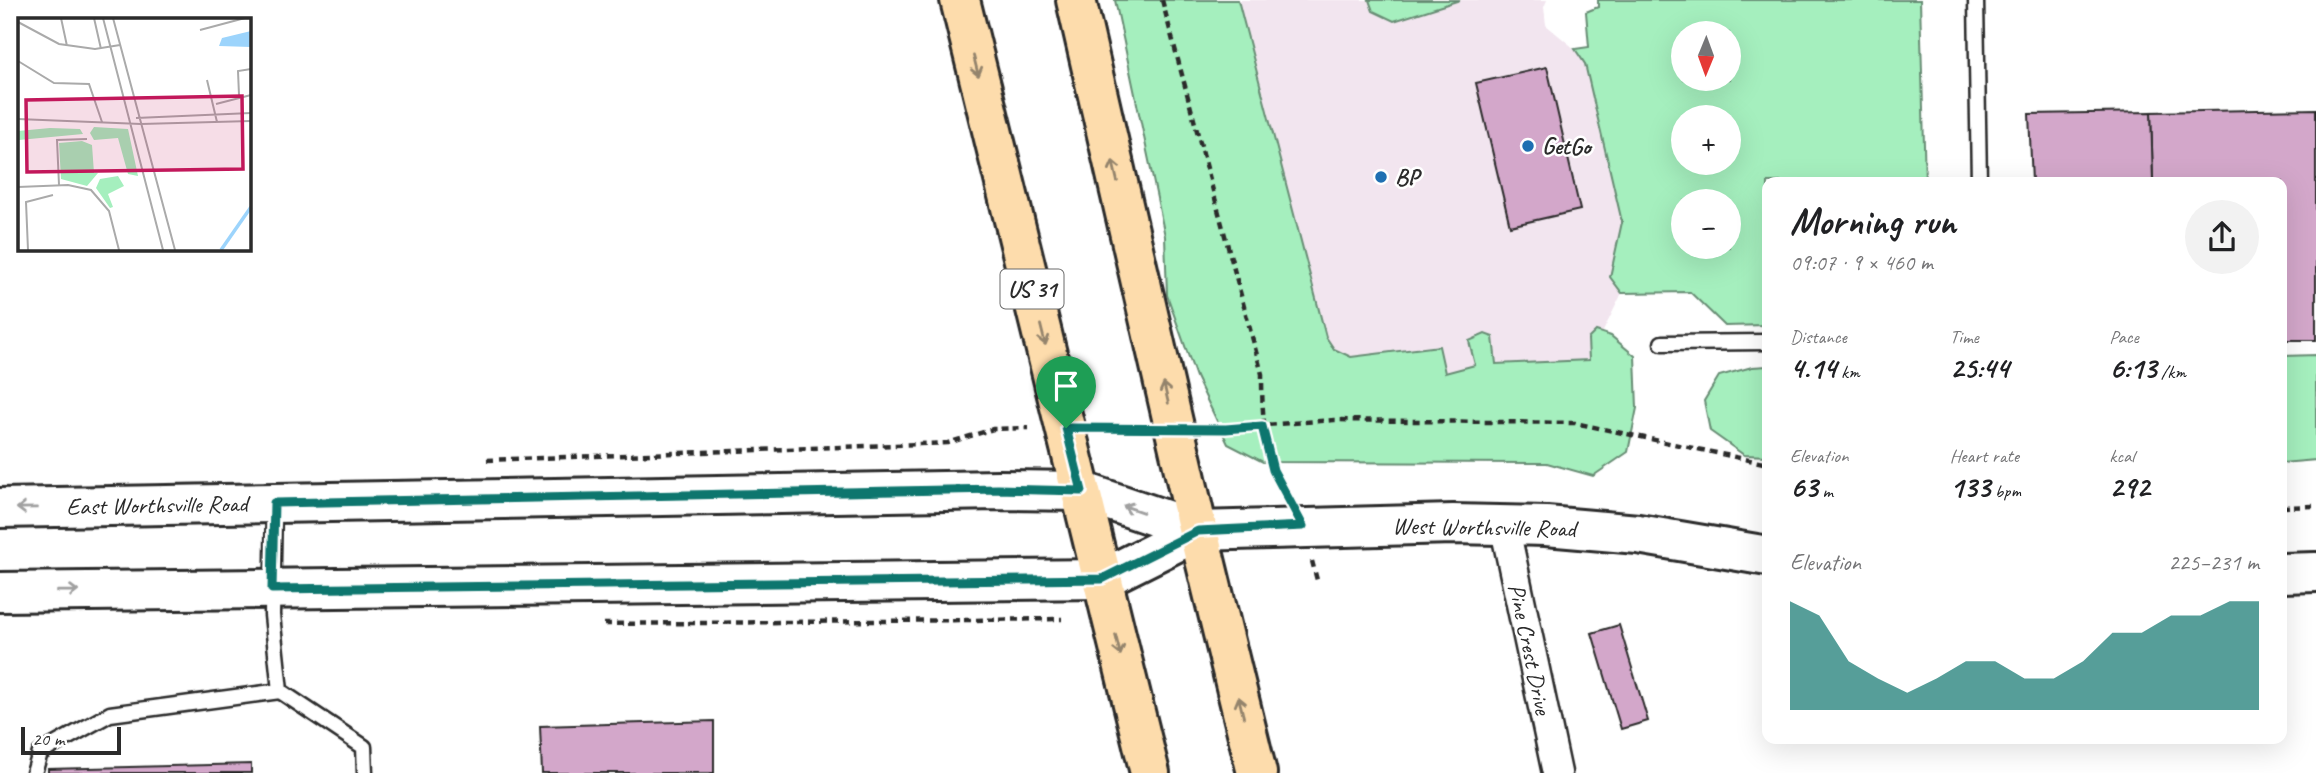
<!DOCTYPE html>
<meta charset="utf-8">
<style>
body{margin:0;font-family:Caveat,sans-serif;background:#f2f2f2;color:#202124;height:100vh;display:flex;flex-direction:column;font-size:26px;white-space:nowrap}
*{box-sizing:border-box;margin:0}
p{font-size:23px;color:#757577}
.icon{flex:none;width:38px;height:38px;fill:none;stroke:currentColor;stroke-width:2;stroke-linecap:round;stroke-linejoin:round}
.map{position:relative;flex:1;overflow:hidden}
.details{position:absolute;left:1762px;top:177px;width:525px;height:567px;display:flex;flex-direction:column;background:#fff;border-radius:14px;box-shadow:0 7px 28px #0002}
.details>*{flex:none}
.needle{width:46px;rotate:181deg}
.fabs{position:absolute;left:1671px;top:21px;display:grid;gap:14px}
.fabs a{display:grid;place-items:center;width:70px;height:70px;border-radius:50%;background:#fff;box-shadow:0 7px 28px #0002;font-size:35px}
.scale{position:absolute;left:21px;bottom:18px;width:100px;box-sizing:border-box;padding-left:7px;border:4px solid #2b2b2b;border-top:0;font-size:19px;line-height:24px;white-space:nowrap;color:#2b2b2b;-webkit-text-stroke:5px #fff;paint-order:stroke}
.pin{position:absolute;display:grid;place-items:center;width:60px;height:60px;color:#fff;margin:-72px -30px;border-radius:50% 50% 50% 0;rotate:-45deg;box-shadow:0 0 7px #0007}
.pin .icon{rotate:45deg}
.round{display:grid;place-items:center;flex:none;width:74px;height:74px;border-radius:37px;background:#f2f2f2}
.summary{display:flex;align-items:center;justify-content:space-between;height:119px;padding:0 28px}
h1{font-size:38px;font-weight:800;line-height:52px}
.stats{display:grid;grid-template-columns:repeat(3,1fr);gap:10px;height:119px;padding:7px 28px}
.stats div{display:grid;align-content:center}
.stats b{font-size:30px;font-weight:800}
.stats small{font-size:19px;font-weight:400}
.stats p{font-size:19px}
.chart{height:196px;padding:14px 28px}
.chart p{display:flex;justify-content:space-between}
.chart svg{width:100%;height:126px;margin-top:7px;fill:#0f766e;opacity:.7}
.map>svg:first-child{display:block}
.built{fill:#f2e5ef}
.green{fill:#a5efbe;stroke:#688d74;stroke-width:2;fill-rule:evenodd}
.building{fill:#d3a7ca;stroke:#2b2b2b;stroke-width:2}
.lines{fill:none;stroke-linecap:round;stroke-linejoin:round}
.service-casing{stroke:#2b2b2b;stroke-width:19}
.minor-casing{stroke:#2b2b2b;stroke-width:33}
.secondary-casing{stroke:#2b2b2b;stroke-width:44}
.primary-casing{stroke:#2b2b2b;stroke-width:44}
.path{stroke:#2b2b2b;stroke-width:4.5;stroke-dasharray:7 5;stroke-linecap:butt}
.service{stroke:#fff;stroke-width:14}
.minor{stroke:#fff;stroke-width:28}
.secondary{stroke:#fff;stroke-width:38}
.primary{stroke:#fddcac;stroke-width:38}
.oneway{stroke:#94846c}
.oneway2{stroke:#a0a0a0}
.route-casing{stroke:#fff;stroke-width:14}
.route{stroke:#0f766e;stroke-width:9}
.poi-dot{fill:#1f6fb2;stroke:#fff;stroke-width:2.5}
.labels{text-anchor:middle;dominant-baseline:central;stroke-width:5;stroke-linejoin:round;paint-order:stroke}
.shield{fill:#fff;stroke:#6b6b6b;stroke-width:2}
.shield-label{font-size:23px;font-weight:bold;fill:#2b2b2b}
.poi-label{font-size:24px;font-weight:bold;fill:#2b2b2b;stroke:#fff;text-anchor:start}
.street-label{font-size:24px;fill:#2b2b2b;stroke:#fff}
.inset-river{fill:none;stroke:#9cd4fc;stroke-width:3.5}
.inset-road{fill:none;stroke:#aaa;stroke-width:2}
.view{fill:#c2185b;fill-opacity:0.15;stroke:#c2185b;stroke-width:3.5}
.inset-edge{fill:none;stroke:#2b2b2b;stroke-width:3.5}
</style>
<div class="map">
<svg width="2316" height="773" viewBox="0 0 2316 773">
<rect width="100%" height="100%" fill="#fff"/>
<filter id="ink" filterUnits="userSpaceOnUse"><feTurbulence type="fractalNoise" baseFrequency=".0143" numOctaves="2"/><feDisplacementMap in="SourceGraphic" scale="14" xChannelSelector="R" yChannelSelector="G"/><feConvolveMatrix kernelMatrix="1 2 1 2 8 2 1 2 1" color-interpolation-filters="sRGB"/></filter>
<g filter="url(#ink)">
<!-- built -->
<polygon class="built" points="1238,0 1547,0 1544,7 1546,25 1575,49 1585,64 1622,222 1610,277 1622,293 1589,360 1496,364 1495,344 1474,368 1444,373 1439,346 1351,357 1331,347 1326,337"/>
<!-- green -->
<g class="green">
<polygon points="1115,0 1238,0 1326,337 1334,349 1351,357 1439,346 1445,373 1475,365 1469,341 1485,334 1493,337 1496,364 1589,360 1588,339 1596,331 1611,336 1635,356 1637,408 1628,452 1593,476 1547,463 1263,462 1228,444 1196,377 1167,295 1165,236"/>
<polygon points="1369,0 1460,0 1394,21 1373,11"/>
<path d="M 1598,0 L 1920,0 L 1925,182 L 1768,182 L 1767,325 L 1725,326 L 1690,292 L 1622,293 L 1610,277 L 1622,222 L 1585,64 L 1575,49 L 1589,47 L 1586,12 L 1598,7 ZM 1684,33 L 1729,33 L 1729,79 L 1684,79 ZM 1729,117 L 1729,163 L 1684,163 L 1684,117 ZM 1684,201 L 1729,201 L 1729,247 L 1684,247 Z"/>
<polygon points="2316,355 2316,460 2282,463 2282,356"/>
<polygon points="1767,366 1767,456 1744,455 1710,431 1704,401 1719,376 1752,367"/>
</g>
<!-- building -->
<g class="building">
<polygon points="1547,67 1580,210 1510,226 1476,83"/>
<polygon points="2316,109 2316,340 2282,340 2282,182 2153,182 2151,112"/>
<polygon points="2151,112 2153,182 2032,182 2029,114"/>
<polygon points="1619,625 1648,721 1621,729 1592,633"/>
<polygon points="714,721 714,773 542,773 540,726"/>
<polygon points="251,764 251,773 48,773 48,769"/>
</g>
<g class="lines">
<!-- service casing -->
<g class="service-casing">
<g id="service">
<polyline points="1976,0 1979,182"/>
<polyline points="1662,343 1768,342"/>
<polyline points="274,504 272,615 280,691 364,747 365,773"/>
<polyline points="34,773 40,753 110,714 280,691"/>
</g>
</g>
<!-- minor casing -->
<g class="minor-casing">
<polyline id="minor" points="1504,524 1557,773"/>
</g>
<!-- secondary casing -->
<g class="secondary-casing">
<g id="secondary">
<polyline points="0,508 998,490 1081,491 1198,531 1453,524 1546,526 1638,534 1768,556"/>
<polyline points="2282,573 2316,572"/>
<polyline points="0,592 1102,579 1198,531"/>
</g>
</g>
<!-- primary casing -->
<g class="primary-casing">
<g id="primary">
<polyline points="960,0 1150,773"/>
<polyline points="1076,0 1198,531 1257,773"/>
</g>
</g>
<!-- path -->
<g class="path">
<path d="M 1162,0 L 1262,374 C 1262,417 1264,453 1285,492"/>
<polyline points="1101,428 1137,428"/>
<polyline points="1209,429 1334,420 1575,423 1768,464"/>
<polyline points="487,460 948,443 993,429 1029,428"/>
<polyline points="2282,507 2316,506"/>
<polyline points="1312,561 1318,584"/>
<polyline points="604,624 1062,619"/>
</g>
<!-- service -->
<use href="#service" class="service"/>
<!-- minor -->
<use href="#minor" class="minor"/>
<!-- secondary -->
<use href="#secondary" class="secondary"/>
<!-- primary -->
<use href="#primary" class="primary"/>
</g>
<!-- one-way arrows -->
<defs><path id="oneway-shaft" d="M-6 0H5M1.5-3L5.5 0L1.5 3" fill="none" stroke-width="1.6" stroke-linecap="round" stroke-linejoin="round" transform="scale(1.75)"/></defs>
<g class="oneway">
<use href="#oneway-shaft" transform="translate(976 66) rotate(76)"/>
<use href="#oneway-shaft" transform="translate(1115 171) rotate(-103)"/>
<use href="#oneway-shaft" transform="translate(1043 335) rotate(76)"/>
<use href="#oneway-shaft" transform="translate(1166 393) rotate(-103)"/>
<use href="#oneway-shaft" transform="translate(1118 645) rotate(76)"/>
<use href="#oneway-shaft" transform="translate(1241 707) rotate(-104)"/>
</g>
<g class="oneway2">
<use href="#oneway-shaft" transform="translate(27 508) rotate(179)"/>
<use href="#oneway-shaft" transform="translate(1133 509) rotate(-161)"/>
<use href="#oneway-shaft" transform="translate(68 591) rotate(-1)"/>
</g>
</g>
<g class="lines" filter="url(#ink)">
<!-- route casing -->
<g class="route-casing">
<polygon id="route" points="1262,426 1273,470 1303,526 1198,531 1102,579 272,589 274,503 998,489 1082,491 1066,428 1226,429"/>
</g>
<!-- route -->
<use href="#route" class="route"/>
</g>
<!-- markers -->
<g class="poi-dot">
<circle cx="1528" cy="146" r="7"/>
<circle cx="1381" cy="177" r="7"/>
</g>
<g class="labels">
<!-- shield labels -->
<rect class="shield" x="1000.5" y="269.5" width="63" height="39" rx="5"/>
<g class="shield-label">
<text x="1032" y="289">US 31</text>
</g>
<!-- poi labels -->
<g class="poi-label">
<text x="1542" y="146">GetGo</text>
<text x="1395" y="177">BP</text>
</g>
<!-- street labels -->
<g class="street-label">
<text transform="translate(157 505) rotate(-1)">East Worthsville Road</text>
<text transform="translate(1484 527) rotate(1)">West Worthsville Road</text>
<text transform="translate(1530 649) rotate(78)">Pine Crest Drive</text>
</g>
</g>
<!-- overview -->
<g transform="translate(18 18)">
<rect width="233" height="233" fill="#fff"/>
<path d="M 76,109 L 110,111 L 120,158 L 110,156 L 100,120 L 76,122 L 72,115 ZM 32,110 L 62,111 L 65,116 L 1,122 L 0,145 L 0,113 ZM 64,123 L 74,127 L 76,155 L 80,155 L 69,168 L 43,161 L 41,125 ZM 100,158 L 106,168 L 90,176 L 95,189 L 92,190 L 78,170 L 82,161 Z" fill="#a5efbe"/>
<path d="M 233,13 L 233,29 L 201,28 L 204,20 Z" fill="#9cd4fc"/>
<path class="inset-river" d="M 203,232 L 233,189"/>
<path class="inset-road" d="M 43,0 L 49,28M 76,0 L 83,31M 85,0 L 145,232M 95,0 L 157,232M 0,4 L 41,26 L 77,31 L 102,27M 182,12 L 227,0M 0,43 L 36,65 L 71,66 L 84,104M 189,62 L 199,104M 221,77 L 220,53 L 233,51M 198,86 L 233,77M 118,100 L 233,95M 0,101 L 123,106 L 233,103M 41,167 L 39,122 L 69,121M 0,169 L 50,167 L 73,172 L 91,193 L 101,232M 10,232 L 8,184 L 35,177"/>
<path class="view" d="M 224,78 L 225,151 L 9,154 L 8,82 Z"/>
<rect width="233" height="233" class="inset-edge"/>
</g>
</svg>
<div class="fabs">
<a><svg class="needle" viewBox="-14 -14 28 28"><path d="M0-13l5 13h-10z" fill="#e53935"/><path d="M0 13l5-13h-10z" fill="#757577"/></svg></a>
<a>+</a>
<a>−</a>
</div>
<div class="scale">20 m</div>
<div class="pin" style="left:1066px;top:428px;background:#1e9e55"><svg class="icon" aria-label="arrive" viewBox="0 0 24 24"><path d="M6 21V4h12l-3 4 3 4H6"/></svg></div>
<section class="details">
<div class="summary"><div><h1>Morning run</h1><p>09:07 · 9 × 460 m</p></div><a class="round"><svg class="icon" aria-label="share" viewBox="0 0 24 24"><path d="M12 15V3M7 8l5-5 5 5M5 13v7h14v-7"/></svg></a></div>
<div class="stats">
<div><p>Distance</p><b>4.14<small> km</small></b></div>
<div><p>Time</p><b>25:44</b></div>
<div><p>Pace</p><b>6:13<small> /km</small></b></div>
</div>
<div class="stats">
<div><p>Elevation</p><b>63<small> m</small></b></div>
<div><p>Heart rate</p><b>133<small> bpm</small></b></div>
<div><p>kcal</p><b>292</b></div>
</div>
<div class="chart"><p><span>Elevation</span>225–231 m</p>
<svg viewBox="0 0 160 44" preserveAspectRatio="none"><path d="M0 44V6L10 11L20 27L30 33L40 38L50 33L60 27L70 27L80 33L90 33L100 27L110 17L120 17L130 11L140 11L150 6L160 6V44z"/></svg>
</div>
</section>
</div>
